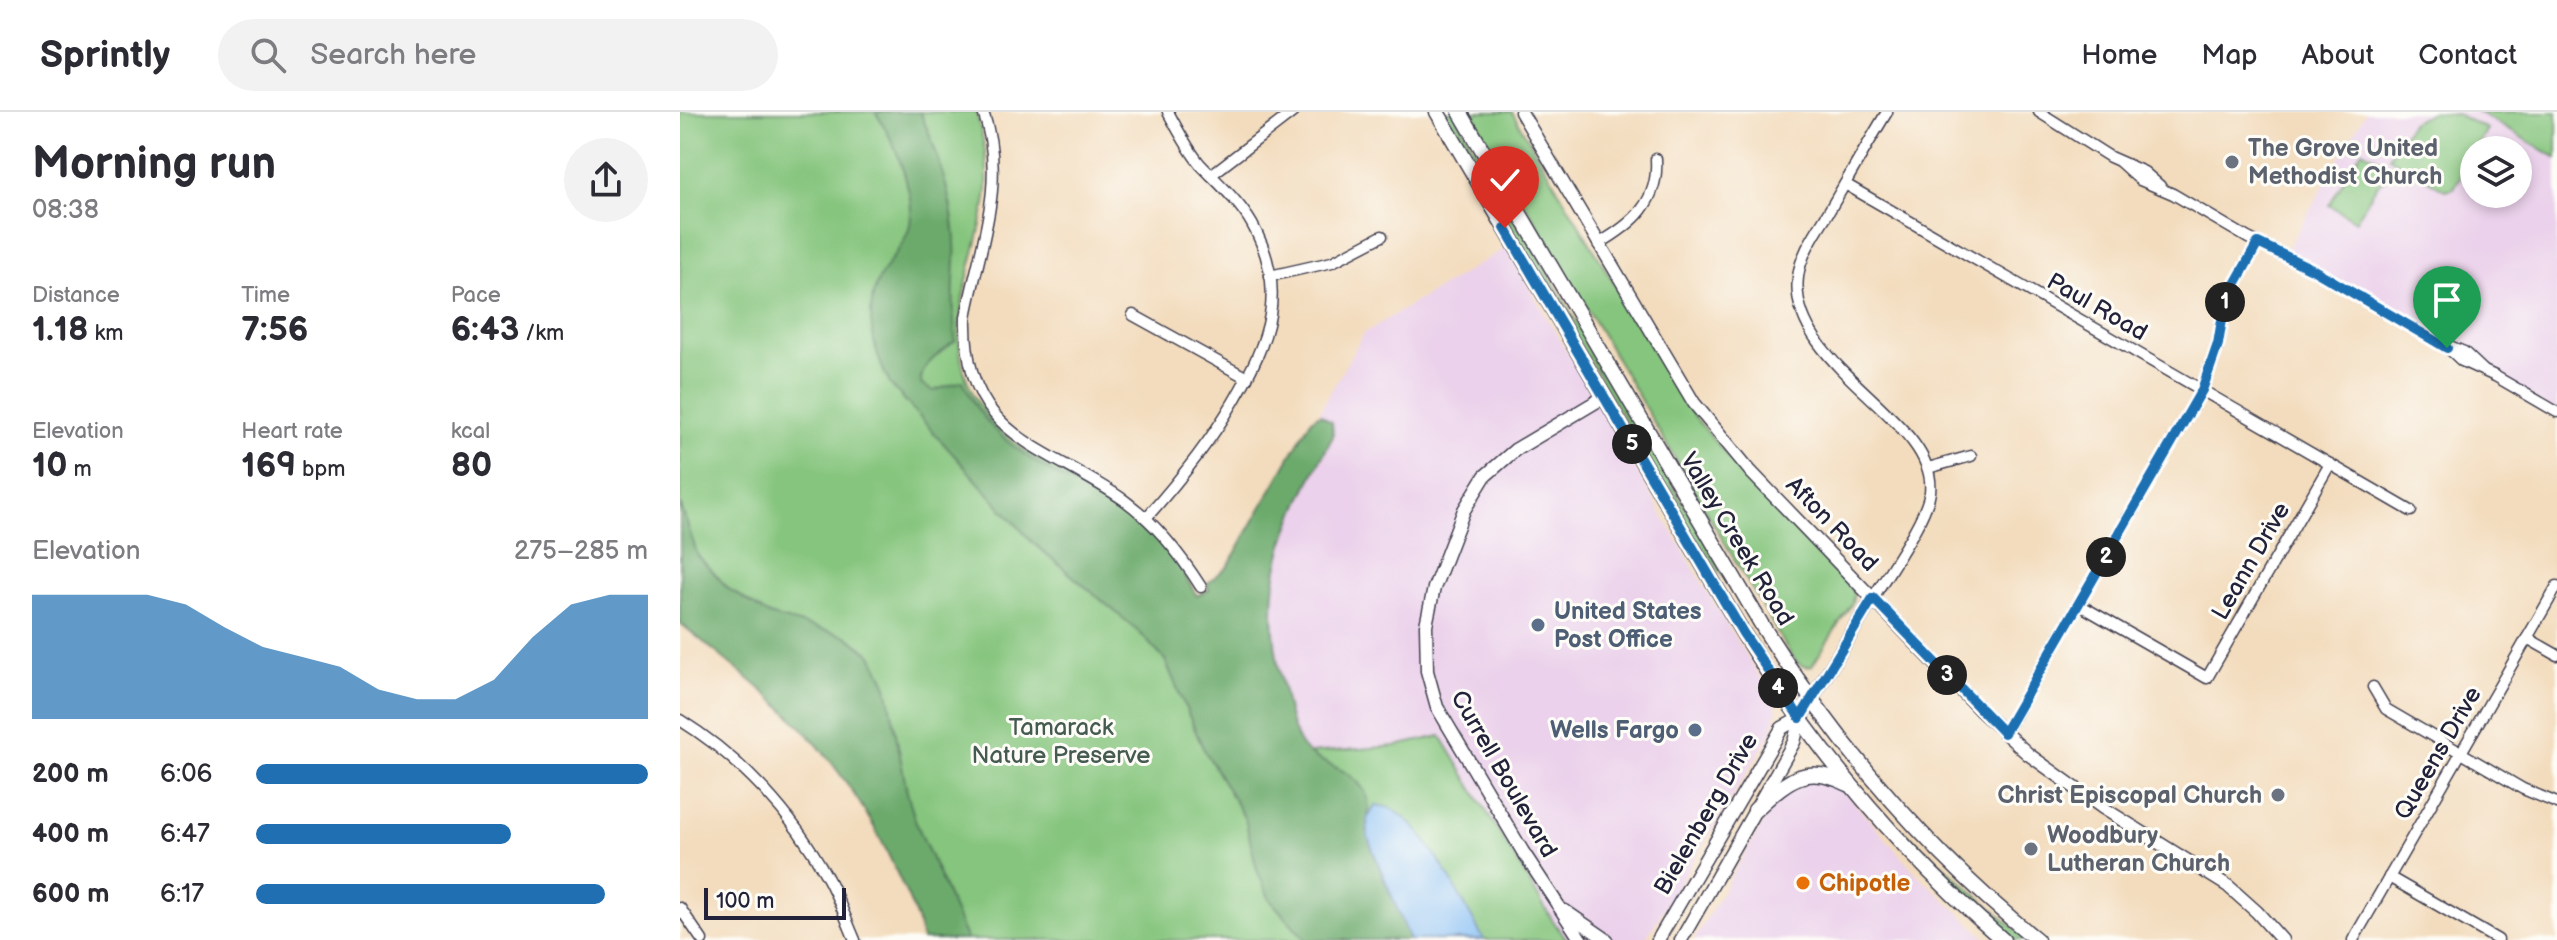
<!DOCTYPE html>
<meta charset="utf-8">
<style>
body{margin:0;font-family:"Balsamiq Sans",sans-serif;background:#f2f2f3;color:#2b2b33;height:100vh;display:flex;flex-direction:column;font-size:30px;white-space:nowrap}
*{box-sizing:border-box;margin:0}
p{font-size:26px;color:#7c7c81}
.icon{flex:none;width:44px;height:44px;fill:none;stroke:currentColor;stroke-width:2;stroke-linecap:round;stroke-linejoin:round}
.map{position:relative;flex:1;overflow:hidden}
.details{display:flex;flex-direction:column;background:#fff;width:680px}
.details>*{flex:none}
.tools{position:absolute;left:1780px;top:24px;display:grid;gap:16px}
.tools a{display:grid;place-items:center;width:72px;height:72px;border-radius:50%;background:#fff;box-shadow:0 4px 12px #0003;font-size:40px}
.scale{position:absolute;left:24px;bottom:20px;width:142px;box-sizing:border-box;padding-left:8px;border:4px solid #22223b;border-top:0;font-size:22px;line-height:28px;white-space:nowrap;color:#22223b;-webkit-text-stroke:6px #fdfcf7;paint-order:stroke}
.pin{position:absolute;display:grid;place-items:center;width:68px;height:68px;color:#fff;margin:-82px -34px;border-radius:50% 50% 50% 0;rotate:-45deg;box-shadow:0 0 8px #0007}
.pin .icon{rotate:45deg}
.km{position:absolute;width:40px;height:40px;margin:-20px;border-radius:50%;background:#222;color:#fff;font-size:22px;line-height:40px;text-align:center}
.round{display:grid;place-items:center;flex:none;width:84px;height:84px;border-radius:42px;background:#f2f2f3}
.overview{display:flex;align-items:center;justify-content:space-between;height:136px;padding:0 32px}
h1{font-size:44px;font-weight:800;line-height:60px}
.stats{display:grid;grid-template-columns:repeat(3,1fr);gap:12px;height:136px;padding:8px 32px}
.stats div{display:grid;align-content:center}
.stats b{font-size:34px;font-weight:800}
.stats small{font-size:22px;font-weight:400}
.stats p{font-size:22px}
.chart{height:224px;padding:16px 32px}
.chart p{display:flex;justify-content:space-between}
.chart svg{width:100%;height:144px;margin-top:8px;fill:#1f6fb2;opacity:.7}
ul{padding:0 32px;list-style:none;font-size:26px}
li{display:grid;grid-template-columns:128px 96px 1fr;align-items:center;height:60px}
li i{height:20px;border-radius:10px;background:#1f6fb2}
header{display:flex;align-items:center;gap:48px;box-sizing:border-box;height:112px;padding:0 40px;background:#fff;border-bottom:2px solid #e1e1e2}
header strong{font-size:38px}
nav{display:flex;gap:44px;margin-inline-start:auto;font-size:28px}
.search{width:560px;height:72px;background:#f2f2f3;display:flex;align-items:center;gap:20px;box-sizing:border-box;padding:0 28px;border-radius:44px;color:#7c7c81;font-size:30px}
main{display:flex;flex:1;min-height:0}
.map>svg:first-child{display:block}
.built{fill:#ebd1eb;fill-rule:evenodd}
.green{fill:#85c57d;stroke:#54745c;stroke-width:2}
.forest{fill:#6caa6c;stroke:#476654;stroke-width:2}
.water{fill:#84bdf5;stroke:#537098;stroke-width:2}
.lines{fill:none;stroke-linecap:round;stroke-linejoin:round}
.minor-casing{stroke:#413e4e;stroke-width:13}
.tertiary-casing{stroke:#413e4e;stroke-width:15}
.secondary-casing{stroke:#413e4e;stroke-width:17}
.minor{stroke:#fff;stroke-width:10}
.tertiary{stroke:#fff;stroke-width:12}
.secondary{stroke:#fff;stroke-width:14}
.route-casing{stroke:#fff;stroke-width:16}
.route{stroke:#1f6fb2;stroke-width:10}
.worship-dot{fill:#6b7280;stroke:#fdfcf7;stroke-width:3}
.service-dot{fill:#5c6f8a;stroke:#fdfcf7;stroke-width:3}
.food-dot{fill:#e8710a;stroke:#fdfcf7;stroke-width:3}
.labels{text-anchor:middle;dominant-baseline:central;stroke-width:6;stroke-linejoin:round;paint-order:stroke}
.worship-label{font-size:24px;font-weight:bold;fill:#5b616d;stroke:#fdfcf7;text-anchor:start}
.street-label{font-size:24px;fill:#22223b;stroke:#fdfcf7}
.service-label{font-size:24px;font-weight:bold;fill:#4e5e75;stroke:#fdfcf7;text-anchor:start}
.park-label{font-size:24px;fill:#455b52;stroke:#fdfcf7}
.food-label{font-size:24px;font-weight:bold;fill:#c56008;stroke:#fdfcf7;text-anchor:start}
</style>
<header>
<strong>Sprintly</strong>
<div class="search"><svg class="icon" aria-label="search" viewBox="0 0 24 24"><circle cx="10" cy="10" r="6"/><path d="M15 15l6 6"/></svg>Search here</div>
<nav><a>Home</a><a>Map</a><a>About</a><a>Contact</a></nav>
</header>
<main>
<section class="details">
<div class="overview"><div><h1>Morning run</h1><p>08:38</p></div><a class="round"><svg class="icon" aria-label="share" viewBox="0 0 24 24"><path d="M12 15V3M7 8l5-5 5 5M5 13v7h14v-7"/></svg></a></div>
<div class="stats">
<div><p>Distance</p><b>1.18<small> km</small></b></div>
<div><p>Time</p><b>7:56</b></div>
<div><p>Pace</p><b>6:43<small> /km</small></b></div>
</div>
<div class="stats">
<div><p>Elevation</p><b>10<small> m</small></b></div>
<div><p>Heart rate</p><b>169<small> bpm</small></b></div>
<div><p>kcal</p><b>80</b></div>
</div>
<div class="chart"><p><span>Elevation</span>275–285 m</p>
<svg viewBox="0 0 160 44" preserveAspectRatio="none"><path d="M0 44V6L10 6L20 6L30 6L40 9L50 16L60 22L70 25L80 28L90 35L100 38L110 38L120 32L130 19L140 9L150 6L160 6V44z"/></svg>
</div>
<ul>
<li><b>200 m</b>6:06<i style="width:100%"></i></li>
<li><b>400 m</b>6:47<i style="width:65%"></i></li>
<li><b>600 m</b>6:17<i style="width:89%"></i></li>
</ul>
</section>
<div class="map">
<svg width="1877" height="828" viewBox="0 0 1877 828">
<rect width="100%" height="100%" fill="#fdfcf7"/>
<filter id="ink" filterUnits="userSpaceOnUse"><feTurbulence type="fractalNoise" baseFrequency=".0125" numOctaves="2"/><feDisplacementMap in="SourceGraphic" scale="16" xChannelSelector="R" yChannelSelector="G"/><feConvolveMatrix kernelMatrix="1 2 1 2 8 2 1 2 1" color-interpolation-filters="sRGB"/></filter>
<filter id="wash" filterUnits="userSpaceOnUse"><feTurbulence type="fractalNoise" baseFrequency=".006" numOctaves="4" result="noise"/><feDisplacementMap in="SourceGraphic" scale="32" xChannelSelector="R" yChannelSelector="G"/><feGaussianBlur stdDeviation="1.8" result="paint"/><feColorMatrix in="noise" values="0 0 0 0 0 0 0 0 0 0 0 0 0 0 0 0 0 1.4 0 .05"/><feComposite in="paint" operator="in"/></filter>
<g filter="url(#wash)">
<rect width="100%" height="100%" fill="#f3dcbd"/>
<!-- built -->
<g class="built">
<path d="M 1686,0 L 1798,0 L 1877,46 L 1877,300 L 1604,143 ZM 1794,38 L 1838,38 L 1838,82 L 1794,82 Z"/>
<polygon points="826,136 1045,510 1094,587 1097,598 1092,620 965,828 888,828 874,811 766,632 622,647 543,470 684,221"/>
<polygon points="1127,667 1156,672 1164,679 1235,760 1308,828 1014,828 1100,682"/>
</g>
<!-- green -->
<g class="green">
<path d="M 0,0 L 296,0 C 303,25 309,51 307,78 C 301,142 263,204 287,268 C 314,340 387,356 443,397 C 474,419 498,450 517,484 L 543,470 L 622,647 L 635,645 L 630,641 L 716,634 L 761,624 L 874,811 L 888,828 L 246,828 L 192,697 L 98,585 L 0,508 Z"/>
<polygon points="764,0 773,0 1051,473 1049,474 1002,406"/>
<path d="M 791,0 L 832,0 L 1010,299 L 1064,364 L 1171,475 L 1174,482 L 1172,491 L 1132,554 C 1116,559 1108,537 1100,525 Z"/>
<polygon points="1751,0 1778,3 1807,17 1774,76 1765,78 1709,45 1731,11"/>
<polygon points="1798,0 1877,0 1877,46"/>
<polygon points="1682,38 1711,54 1710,64 1697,73 1676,109 1649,93"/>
<polygon points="1224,719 1348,828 1332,828 1269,770 1222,721"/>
</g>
<!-- forest -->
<g class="forest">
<path d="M 195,0 L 240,0 C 259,42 278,102 275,149 C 273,176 273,202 275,229 C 262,240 239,253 241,272 L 253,279 L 283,269 C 317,353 405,364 466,422 L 469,419 L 496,449 L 517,484 L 529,478 L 527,472 L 548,454 L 631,308 L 640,302 L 652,310 L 653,324 C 605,416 578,464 602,571 C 607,592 609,616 622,634 C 638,655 669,652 685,680 C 693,695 684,711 689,727 C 699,762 718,794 730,828 L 626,828 L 590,788 L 577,758 L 565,707 L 522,634 L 485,548 L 457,518 L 352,430 L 210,272 C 194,241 182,198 200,165 C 209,148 223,136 229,117 C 238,84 214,27 195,0 Z"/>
<path d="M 0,391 L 18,444 L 49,477 L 89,503 L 166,524 L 192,543 L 207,574 L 227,680 L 235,708 L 287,828 L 242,828 C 238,803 226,781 216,759 C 189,698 149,639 100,594 C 68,565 33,538 0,511 Z"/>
</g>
<!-- water -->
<path class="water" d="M 695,694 C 737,688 785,796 804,828 L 730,828 L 688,726 L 687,707 Z"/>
</g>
<g filter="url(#ink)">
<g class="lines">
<!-- minor casing -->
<g class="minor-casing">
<g id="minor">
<path d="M 303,0 C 328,70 299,136 286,205 C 283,326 364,332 444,388 C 476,411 500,442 521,475"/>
<polyline points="1359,0 1430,45 1464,60 1480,74"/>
<polyline points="1440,50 1460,68 1493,82 1568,126 1632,157 1752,227 1784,240 1803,258"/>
<polyline points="531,63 613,0"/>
<polyline points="1165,72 1731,399"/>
<path d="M 918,132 C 953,112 979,90 976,47"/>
<polyline points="590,164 652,150 702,124"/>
<polyline points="453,203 567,266"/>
<polyline points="1766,234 1782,249 1815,264 1877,300"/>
<polyline points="1248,356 1291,344"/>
<path d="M 466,406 C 499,369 529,332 554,289 C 589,229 609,178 572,112 C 559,89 538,71 520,52 C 507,36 498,18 488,0"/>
<path d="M 1193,486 C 1208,460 1246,408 1250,380 C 1259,307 1107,255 1118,165 C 1121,139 1139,117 1152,94 C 1170,63 1188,31 1207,0"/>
<polyline points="1398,492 1527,566 1650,352"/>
<polyline points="1847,526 1877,543"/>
<polyline points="1693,575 1706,597 1843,677 1877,691"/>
<path d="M 0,608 C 61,646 113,702 147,765 C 158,785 166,807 175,828"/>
<polyline points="1324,621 1522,278 1538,232 1545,190 1578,131"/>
<polyline points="1709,765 1818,828"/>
<polyline points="0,796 22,828"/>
<polyline points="1673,828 1877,474"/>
</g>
</g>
<!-- tertiary casing -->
<g class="tertiary-casing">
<g id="tertiary">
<polyline points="841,0 1014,291 1071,360 1301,599 1348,642 1423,696 1548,774 1577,800 1602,828"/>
<polyline points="885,799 927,828"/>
<polyline points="901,828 843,740 757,595 747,559 746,513 754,476 784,398 805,364 835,338 924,285"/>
<polyline points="978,828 1102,616 1120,606"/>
<polyline points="1001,828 1114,630 1120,606 1193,486"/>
</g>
</g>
<!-- secondary casing -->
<g class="secondary-casing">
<g id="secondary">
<path d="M 757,0 L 1063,521 C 1133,636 1221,740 1323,828"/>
<path d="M 780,0 L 1083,515 C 1158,634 1248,740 1357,828"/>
<path d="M 1075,698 C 1107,669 1124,650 1168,672"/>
</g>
</g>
<!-- minor -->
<use href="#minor" class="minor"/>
<!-- tertiary -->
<use href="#tertiary" class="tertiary"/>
<!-- secondary -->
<use href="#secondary" class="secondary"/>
</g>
</g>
<g class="lines" filter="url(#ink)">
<!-- route casing -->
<g class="route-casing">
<polyline id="route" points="825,116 1063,521 1120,606 1193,486 1324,621 1522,278 1538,232 1545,190 1578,131 1632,157 1767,236"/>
</g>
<!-- route -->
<use href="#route" class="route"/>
</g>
<!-- markers -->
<g class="worship-dot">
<circle cx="1552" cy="50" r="8"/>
<circle cx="1598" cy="683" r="8"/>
<circle cx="1351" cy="737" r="8"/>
</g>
<g class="service-dot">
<circle cx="858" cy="513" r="8"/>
<circle cx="1015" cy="618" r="8"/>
</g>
<circle class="food-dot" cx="1123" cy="771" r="8"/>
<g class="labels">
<!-- worship labels -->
<g class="worship-label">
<text x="1568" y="36">The Grove United<tspan x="1568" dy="28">Methodist Church</tspan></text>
<text x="1582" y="683" text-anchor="end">Christ Episcopal Church</text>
<text x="1367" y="723">Woodbury<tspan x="1367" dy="28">Lutheran Church</tspan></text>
</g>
<!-- street labels -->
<g class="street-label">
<text transform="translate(1417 195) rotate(30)">Paul Road</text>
<text transform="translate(1152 412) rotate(46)">Afton Road</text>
<text transform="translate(1057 427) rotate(59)">Valley Creek Road</text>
<text transform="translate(1571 449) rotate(-60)">Leann Drive</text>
<text transform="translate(1758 641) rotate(-60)">Queens Drive</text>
<text transform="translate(824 662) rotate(60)">Currell Boulevard</text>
<text transform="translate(1026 702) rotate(-60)">Bielenberg Drive</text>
</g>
<!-- service labels -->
<g class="service-label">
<text x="874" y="499">United States<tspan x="874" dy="28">Post Office</tspan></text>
<text x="999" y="618" text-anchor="end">Wells Fargo</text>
</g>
<!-- park labels -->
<g class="park-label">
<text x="381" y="615">Tamarack<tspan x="381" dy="28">Nature Preserve</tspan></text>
</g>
<!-- food labels -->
<g class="food-label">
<text x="1139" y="771">Chipotle</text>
</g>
</g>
</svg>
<div class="tools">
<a><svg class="icon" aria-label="layers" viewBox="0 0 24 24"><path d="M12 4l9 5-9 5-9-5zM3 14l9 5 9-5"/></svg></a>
</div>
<div class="scale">100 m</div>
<div class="pin" style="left:1767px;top:236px;background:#1e9e55"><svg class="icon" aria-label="arrive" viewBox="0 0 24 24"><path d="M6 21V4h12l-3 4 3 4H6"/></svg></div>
<div class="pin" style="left:825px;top:116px;background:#d93025"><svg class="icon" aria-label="check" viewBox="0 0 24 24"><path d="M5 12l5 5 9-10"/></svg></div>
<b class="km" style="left:1545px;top:190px">1</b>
<b class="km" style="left:1426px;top:445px">2</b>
<b class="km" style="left:1267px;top:563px">3</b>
<b class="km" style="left:1098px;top:576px">4</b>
<b class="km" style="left:952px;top:332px">5</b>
</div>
</main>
